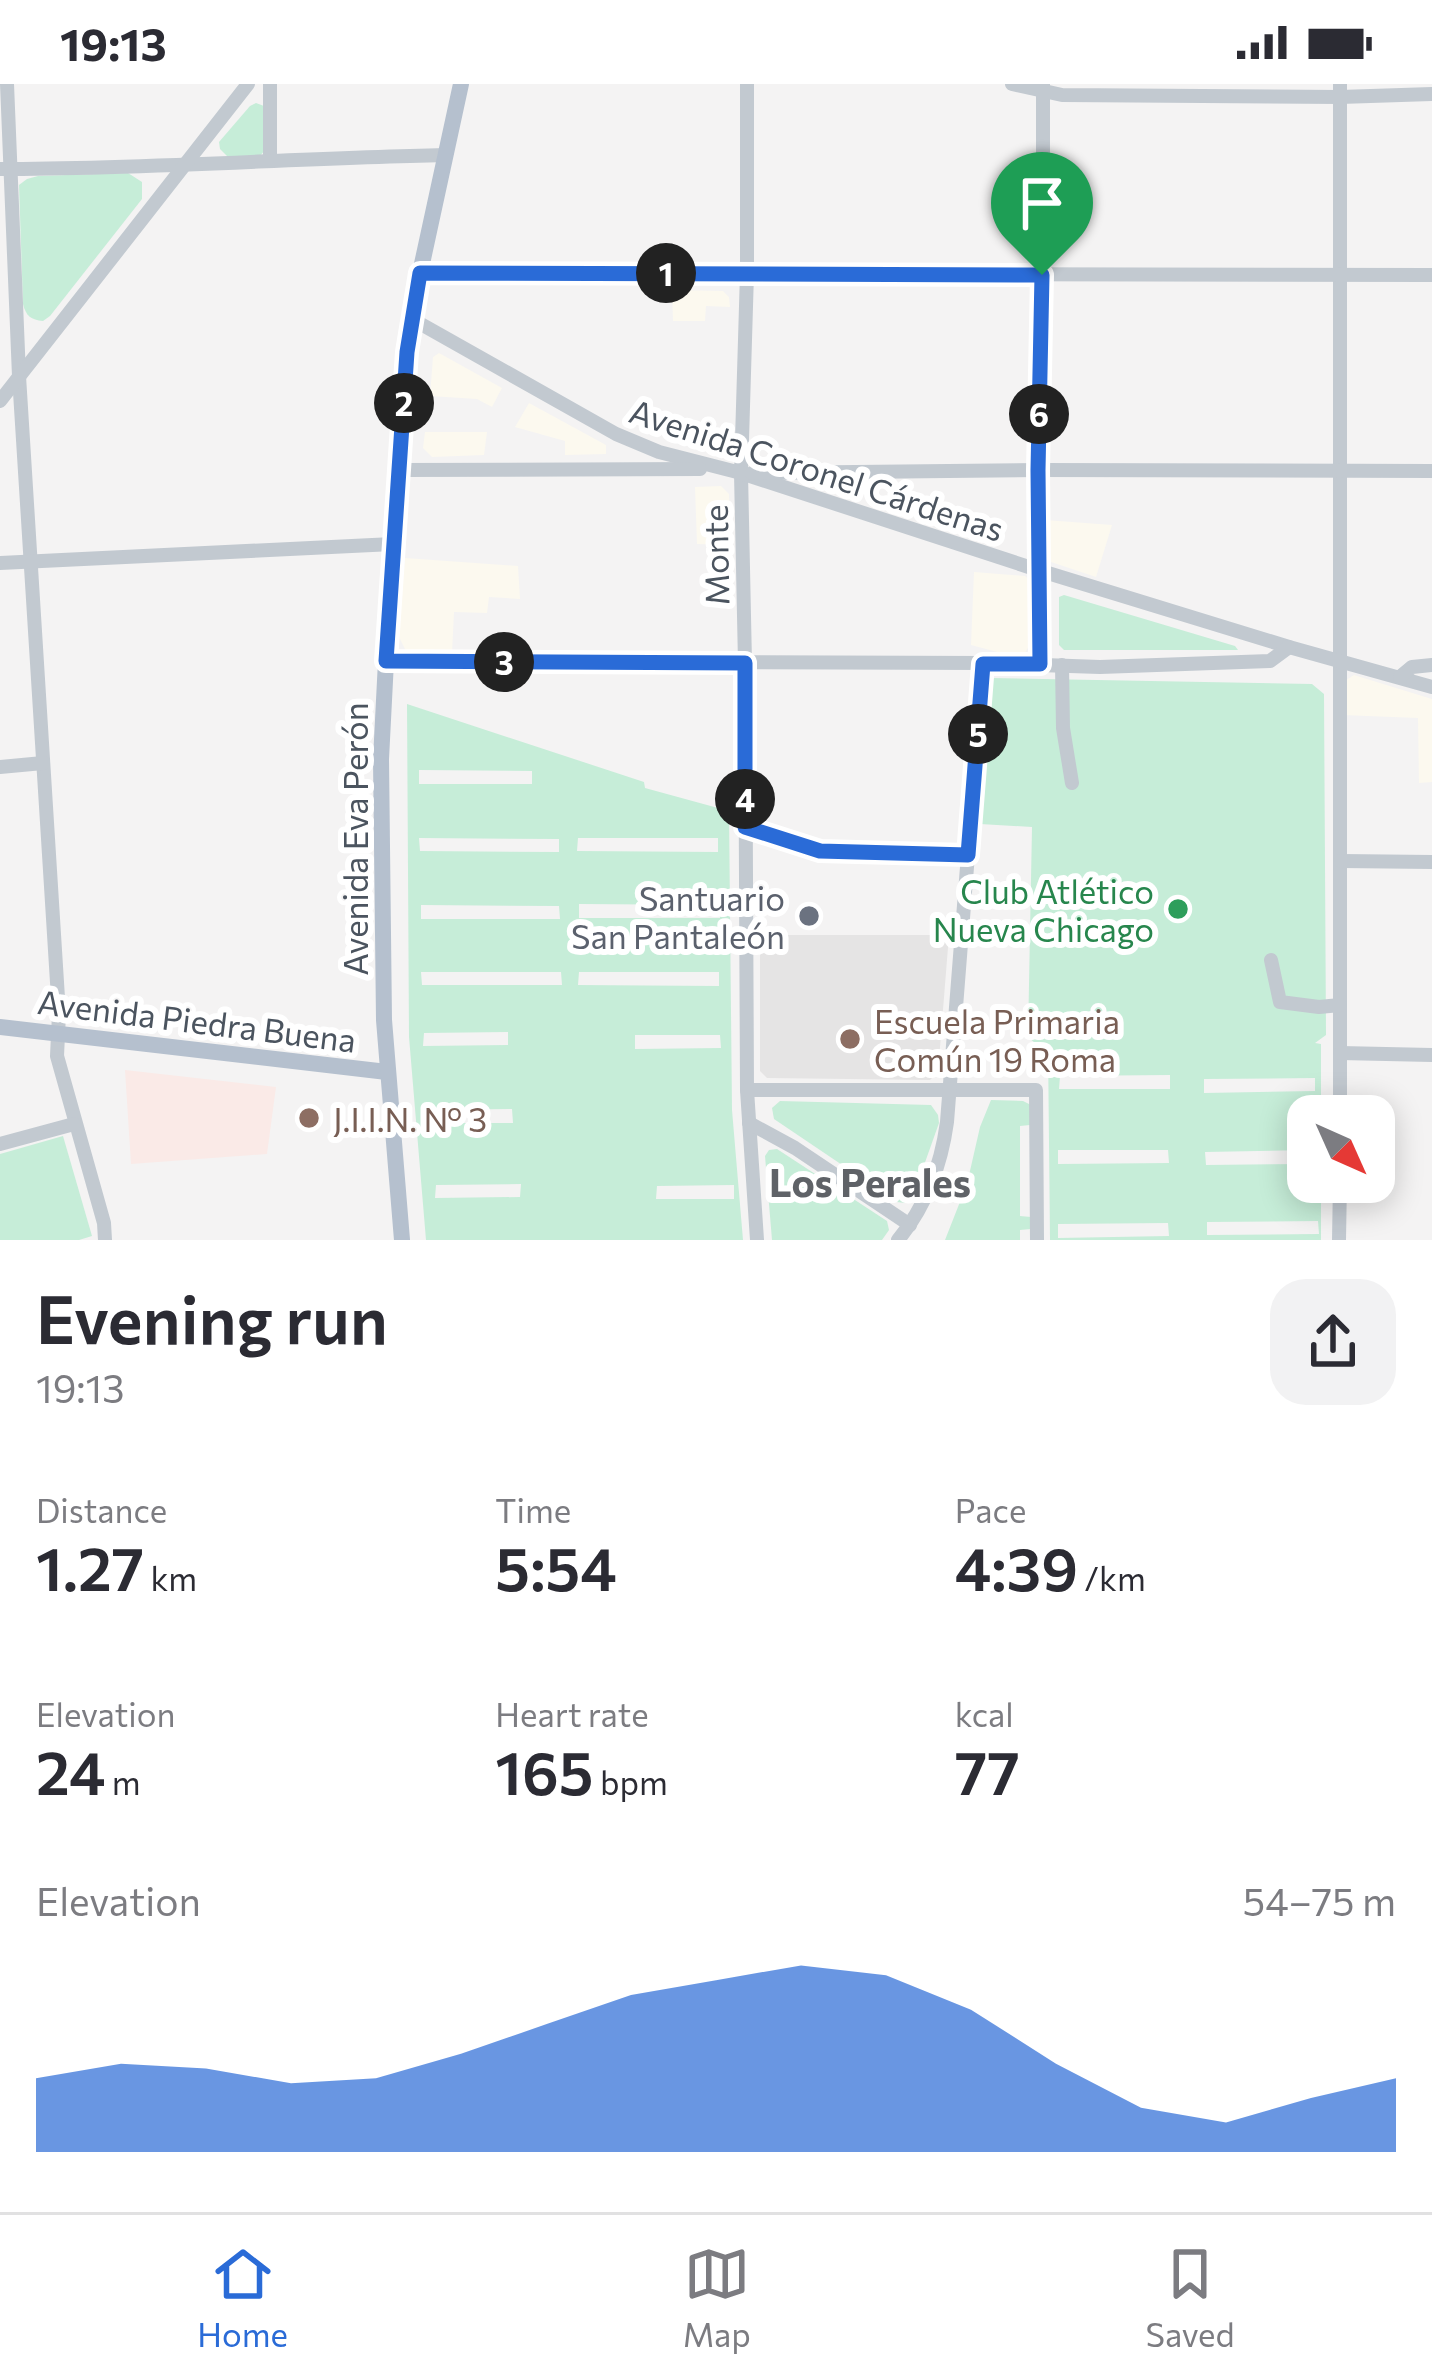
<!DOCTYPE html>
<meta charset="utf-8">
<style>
body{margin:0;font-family:Commissioner,sans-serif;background:#f2f2f3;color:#2b2b33;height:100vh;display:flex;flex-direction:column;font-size:45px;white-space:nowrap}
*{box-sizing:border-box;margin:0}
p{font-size:39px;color:#7c7c81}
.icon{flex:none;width:66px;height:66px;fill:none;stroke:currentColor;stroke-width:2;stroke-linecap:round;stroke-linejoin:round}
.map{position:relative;height:1156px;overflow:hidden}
.side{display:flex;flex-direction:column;background:#fff;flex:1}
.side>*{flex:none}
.needle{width:78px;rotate:135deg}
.controls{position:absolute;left:1287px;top:1011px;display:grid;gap:24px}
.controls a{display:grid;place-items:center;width:108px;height:108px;border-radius:24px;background:#fff;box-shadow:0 6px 30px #0003;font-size:60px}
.pin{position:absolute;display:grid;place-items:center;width:102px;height:102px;color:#fff;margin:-123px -51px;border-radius:50% 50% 50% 0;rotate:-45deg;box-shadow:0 0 12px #0007}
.pin .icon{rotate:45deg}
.km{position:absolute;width:60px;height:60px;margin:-30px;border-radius:50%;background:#222;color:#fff;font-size:33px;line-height:60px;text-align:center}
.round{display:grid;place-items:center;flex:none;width:126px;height:126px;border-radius:36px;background:#f2f2f3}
.overview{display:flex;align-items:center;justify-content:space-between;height:204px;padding:0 36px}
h1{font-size:66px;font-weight:600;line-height:90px}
.stats{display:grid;grid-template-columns:repeat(3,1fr);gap:18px;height:204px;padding:12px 36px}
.stats div{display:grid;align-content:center}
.stats b{font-size:60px;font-weight:600}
.stats small{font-size:33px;font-weight:400}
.stats p{font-size:33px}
.chart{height:336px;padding:24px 36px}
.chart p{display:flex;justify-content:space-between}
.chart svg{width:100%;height:216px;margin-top:12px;fill:#2a6bd7;opacity:.7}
.status{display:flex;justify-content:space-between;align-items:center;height:84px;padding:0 60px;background:#fff;direction:ltr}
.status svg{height:33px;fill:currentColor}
.tab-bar{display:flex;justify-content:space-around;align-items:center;height:168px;border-top:3px solid #e1e1e2;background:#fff;font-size:33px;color:#7c7c81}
.tab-bar a{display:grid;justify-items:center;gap:6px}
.tab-bar .selected{color:#2a6bd7}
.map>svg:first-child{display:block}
.commercial{fill:#fcf9ef}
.education{fill:#e5e4e4}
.medical{fill:#faeae7}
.green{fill:#c6edd8;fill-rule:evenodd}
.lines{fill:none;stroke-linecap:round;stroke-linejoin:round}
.minor{stroke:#c2c9d0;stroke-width:14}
.major{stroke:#b5c0ce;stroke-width:16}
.route-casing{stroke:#fff;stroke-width:24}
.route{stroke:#2a6bd7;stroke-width:15}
.leisure-dot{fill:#2e9e5b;stroke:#fff;stroke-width:4.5}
.worship-dot{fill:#6b7280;stroke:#fff;stroke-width:4.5}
.education-dot{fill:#8d6e63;stroke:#fff;stroke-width:4.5}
.labels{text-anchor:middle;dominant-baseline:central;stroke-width:12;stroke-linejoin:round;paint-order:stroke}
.street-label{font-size:33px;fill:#4b545f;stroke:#fff}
.leisure-label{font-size:33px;fill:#27864d;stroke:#fff;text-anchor:end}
.worship-label{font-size:33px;fill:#5b616d;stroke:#fff;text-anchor:end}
.education-label{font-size:33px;fill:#785e54;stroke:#fff;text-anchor:start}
.quarter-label{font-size:39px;font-weight:bold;fill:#5f6267;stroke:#fff}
</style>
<div class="status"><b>19:13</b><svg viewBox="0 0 49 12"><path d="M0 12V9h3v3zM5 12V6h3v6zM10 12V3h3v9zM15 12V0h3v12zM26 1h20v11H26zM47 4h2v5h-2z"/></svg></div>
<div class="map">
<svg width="1432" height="1156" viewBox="0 0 1432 1156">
<rect width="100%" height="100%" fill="#f4f3f3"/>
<!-- commercial -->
<g class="commercial">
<polygon points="672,206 723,207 729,213 730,223 706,222 705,237 673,237"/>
<polygon points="439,269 502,304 492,323 477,315 430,312 433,273"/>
<polygon points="529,319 606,361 606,370 565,371 565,357 515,343"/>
<polygon points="425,348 487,348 484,371 432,373 423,364"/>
<polygon points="721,402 729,410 730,461 697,460 695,403"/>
<polygon points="1045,436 1112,441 1096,493 1051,478 1045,468"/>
<polygon points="405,474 518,482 520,515 489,513 487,529 454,528 452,569 406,567 398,551"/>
<polygon points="974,488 1025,492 1031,497 1030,560 1025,569 1016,573 971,561"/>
<polygon points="1354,591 1432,615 1432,698 1419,699 1418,634 1342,631 1343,598"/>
</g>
<!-- education -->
<polygon class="education" points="760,851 949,851 938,988 930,996 767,994 760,987"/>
<!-- medical -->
<polygon class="medical" points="125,986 276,1003 267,1070 131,1080"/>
<!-- green -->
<g class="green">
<polygon points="256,19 264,22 265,66 260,72 229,74 220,65 219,58 250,22"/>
<path d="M 128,89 L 142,98 L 142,115 L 50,232 L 43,237 C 31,236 26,232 23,220 L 19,101 L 27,95 L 38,92 Z"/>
<polygon points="1064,511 1235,562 1238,566 1064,566 1059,561 1059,513"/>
<path d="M 991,594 L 1312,600 L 1324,610 L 1326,951 L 1315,959 L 1321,960 L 1321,1032 L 1308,1032 L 1308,1066 L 1205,1068 L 1206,1081 L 1308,1080 L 1308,1098 L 1321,1098 L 1321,1156 L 1050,1156 L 1048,961 L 1035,959 L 1028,953 L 1032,743 L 980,740 ZM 1170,991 L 1170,1005 L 1059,1005 L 1060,992 ZM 1204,995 L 1315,994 L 1315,1007 L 1204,1009 ZM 1058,1066 L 1168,1066 L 1169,1079 L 1058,1080 ZM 1207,1138 L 1318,1137 L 1319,1150 L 1207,1151 ZM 1058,1140 L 1168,1139 L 1169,1152 L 1058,1154 Z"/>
<path d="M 407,620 L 644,698 L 645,704 L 729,727 L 732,1026 L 743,1156 L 426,1156 L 409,953 ZM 419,686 L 532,687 L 532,700 L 419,700 ZM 419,754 L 559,755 L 559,768 L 420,767 ZM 718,754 L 718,768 L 577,767 L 578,754 ZM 579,820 L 719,821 L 720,834 L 579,834 ZM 421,821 L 559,822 L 560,835 L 421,835 ZM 421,888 L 561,888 L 562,901 L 422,901 ZM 719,888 L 719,902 L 578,901 L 579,888 ZM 508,948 L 508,961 L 423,962 L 424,949 ZM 635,951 L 720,951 L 721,964 L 635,965 ZM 512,1025 L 513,1039 L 427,1039 L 428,1026 ZM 521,1100 L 520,1113 L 435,1114 L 436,1101 ZM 734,1101 L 734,1115 L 656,1115 L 657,1102 Z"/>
<polygon points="991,1016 1023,1017 1031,1021 1030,1041 1020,1042 1020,1132 1031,1133 1031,1145 1020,1146 1020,1156 945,1156 967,1100 980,1043"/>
<polygon points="780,1017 931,1021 938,1031 939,1039 912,1115 905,1119 897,1118 774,1035 772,1024"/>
<polygon points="63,1052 92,1152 79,1156 0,1156 0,1070"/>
<polygon points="777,1065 887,1137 889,1146 882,1156 772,1156 765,1072 769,1066"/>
</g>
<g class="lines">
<!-- minor -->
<g class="minor">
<polyline points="7,0 19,292 59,930 57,972 104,1139 105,1156"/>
<polyline points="747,0 747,189 741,389 745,579 747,1006 757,1156"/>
<polyline points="1012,0 1062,11 1340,13 1432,10"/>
<polyline points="1340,0 1340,1032"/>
<polyline points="270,76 270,0"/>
<path d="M 0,85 C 149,85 297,74 445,71"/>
<polyline points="420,189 1432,191"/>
<polyline points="412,235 616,350 659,368 741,389 1038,486 1289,563 1432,603"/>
<polyline points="0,317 248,0"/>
<polyline points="400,386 700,385"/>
<polyline points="752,389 1038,386 1432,387"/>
<polyline points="0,479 393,460"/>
<polyline points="386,577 983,579 1100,583 1270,577 1289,563"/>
<polyline points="1039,580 1038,386 1043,191 1043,0"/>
<polyline points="1062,581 1063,644 1072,699"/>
<polyline points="1400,593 1412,583 1432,581"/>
<polyline points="0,683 43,679"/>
<polyline points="745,743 820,768 968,771"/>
<polyline points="1341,777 1432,778"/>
<polyline points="1271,876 1280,918 1319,923 1340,921"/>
<polyline points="1340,969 1432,971"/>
<polyline points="747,1006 1036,1006 1037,1156"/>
<polyline points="749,1039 795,1064 910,1141"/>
<polyline points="0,1060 74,1040"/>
<path d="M 898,1156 C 926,1122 941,1082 947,1038 L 983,579"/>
<polyline points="1339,1156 1340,1098"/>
</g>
<!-- major -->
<g class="major">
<polyline points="0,943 387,988"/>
<polyline points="402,1156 384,936 381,675 386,577 407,268 420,189 461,0"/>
</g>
</g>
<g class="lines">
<!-- route casing -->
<g class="route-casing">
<polygon id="route" points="420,189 1042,191 1038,386 1040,580 983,580 968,771 820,767 745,743 745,579 386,577 407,268"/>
</g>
<!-- route -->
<use href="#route" class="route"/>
</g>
<!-- markers -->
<circle class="leisure-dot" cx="1178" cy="825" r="12"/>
<circle class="worship-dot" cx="809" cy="832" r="12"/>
<g class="education-dot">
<circle cx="850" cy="955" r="12"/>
<circle cx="309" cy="1034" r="12"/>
</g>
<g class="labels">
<!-- street labels -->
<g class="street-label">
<text transform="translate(817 385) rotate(18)">Avenida Coronel Cárdenas</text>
<text transform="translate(715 471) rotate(-91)">Monte</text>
<text transform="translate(354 755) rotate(-90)">Avenida Eva Perón</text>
<text transform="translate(197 936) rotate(7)">Avenida Piedra Buena</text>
</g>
<!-- leisure labels -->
<g class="leisure-label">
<text x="1154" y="806">Club Atlético<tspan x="1154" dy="38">Nueva Chicago</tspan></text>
</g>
<!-- worship labels -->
<g class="worship-label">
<text x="785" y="813">Santuario<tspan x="785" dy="38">San Pantaleón</tspan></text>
</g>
<!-- education labels -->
<g class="education-label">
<text x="874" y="936">Escuela Primaria<tspan x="874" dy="38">Común 19 Roma</tspan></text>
<text x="333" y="1034">J.I.I.N. Nº 3</text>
</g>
<!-- quarter labels -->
<g class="quarter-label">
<text x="870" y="1097">Los Perales</text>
</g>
</g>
</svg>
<div class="controls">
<a><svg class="needle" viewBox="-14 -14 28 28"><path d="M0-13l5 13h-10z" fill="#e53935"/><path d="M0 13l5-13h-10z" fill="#7c7c81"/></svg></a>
</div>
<div class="pin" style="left:1042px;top:191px;background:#1e9e55"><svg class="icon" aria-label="arrive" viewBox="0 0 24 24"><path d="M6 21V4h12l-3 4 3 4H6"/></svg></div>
<b class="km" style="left:666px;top:189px">1</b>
<b class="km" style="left:404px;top:319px">2</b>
<b class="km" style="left:504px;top:578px">3</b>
<b class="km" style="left:745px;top:715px">4</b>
<b class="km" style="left:978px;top:650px">5</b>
<b class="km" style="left:1039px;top:330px">6</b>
</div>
<section class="side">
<div class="overview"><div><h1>Evening run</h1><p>19:13</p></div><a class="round"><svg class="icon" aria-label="share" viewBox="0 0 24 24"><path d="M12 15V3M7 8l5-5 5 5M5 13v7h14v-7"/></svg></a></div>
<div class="stats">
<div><p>Distance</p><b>1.27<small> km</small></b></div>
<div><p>Time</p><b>5:54</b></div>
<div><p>Pace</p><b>4:39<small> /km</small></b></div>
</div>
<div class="stats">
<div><p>Elevation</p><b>24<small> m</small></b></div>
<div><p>Heart rate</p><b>165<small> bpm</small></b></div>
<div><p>kcal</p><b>77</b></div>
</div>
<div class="chart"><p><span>Elevation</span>54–75 m</p>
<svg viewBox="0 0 160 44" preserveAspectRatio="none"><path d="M0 44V29L10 26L20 27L30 30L40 29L50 24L60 18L70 12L80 9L90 6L100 8L110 15L120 26L130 35L140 38L150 33L160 29V44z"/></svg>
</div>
</section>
<nav class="tab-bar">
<a class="selected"><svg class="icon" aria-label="home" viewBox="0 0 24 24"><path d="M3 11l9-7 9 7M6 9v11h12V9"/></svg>Home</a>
<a><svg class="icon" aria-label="map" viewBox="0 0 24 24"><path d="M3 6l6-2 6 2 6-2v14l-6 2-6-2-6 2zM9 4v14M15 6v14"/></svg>Map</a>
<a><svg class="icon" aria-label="saved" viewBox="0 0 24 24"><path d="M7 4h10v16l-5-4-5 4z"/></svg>Saved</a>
</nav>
